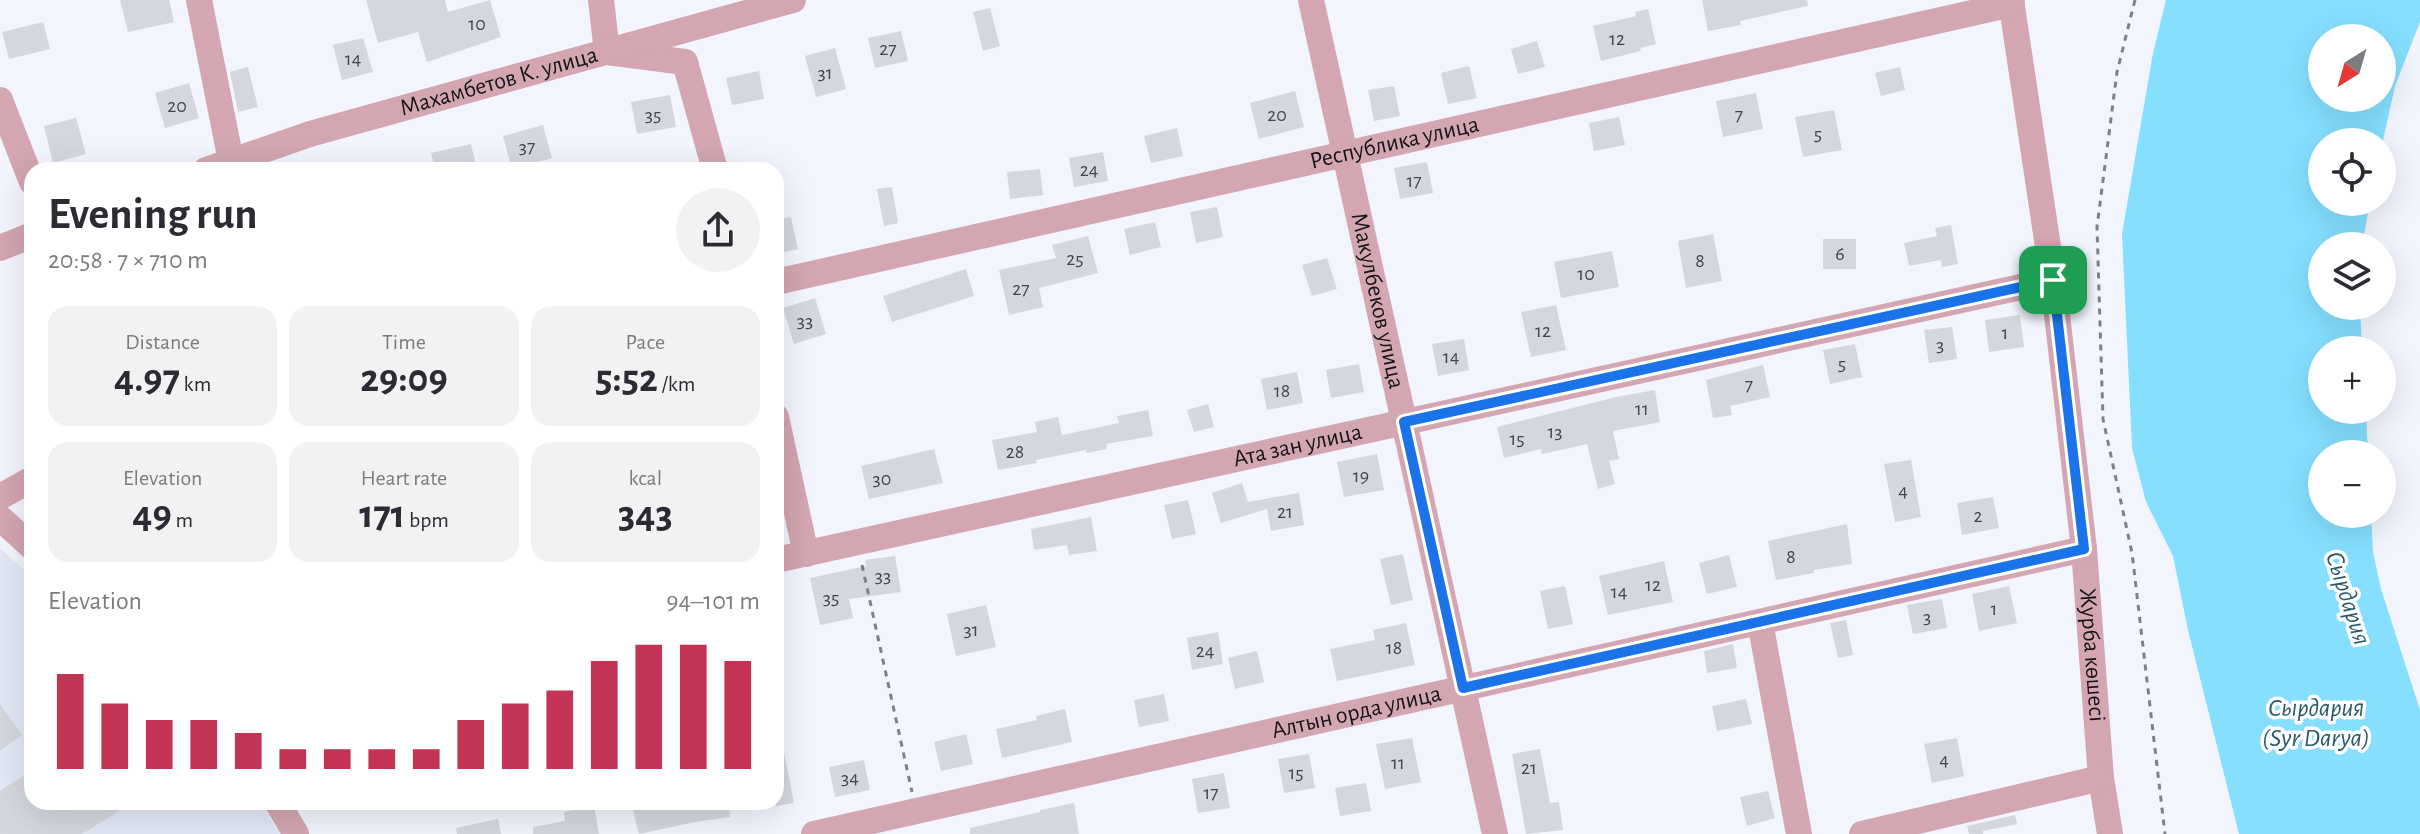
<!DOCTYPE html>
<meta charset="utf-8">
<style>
body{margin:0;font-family:"Alegreya Sans",sans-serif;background:#f2f2f3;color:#2b2b33;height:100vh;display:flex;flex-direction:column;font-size:30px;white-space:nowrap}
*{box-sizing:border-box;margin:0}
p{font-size:26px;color:#7c7c81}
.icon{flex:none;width:44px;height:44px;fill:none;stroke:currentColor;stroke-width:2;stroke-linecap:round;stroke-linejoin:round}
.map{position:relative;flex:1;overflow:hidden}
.panel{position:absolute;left:24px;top:162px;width:760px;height:648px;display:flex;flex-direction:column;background:#fff;border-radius:24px;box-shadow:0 8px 32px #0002}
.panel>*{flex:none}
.needle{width:52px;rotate:217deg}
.controls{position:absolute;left:2308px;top:24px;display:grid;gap:16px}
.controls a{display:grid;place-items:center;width:88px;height:88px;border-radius:50%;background:#fff;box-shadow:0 8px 32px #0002;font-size:40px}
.pin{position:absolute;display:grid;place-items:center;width:68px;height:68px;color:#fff;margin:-34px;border-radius:16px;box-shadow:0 4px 12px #0006}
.round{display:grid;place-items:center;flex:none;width:84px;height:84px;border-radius:42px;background:#f2f2f3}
.head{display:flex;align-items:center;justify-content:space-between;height:136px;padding:0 24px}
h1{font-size:44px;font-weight:700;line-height:60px}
.figures{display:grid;grid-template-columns:repeat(3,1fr);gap:12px;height:136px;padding:8px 24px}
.figures div{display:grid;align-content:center;border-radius:20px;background:#f2f2f3;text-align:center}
.figures b{font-size:40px;font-weight:700}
.figures small{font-size:22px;font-weight:400}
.figures p{font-size:22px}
.chart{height:224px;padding:16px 24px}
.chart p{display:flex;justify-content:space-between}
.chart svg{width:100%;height:144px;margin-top:8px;stroke:#c33354;stroke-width:6}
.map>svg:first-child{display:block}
.built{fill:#e2e8f6}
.water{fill:#86dfff;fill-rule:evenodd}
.building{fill:#d5d7df}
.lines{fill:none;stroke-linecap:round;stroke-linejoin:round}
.path{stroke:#7f8186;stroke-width:3;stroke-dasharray:6 6;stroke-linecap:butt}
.minor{stroke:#d3a6b1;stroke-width:26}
.route-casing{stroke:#fff;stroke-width:16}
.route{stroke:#1a73e8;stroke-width:10}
.labels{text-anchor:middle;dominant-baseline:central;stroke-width:7;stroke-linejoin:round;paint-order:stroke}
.number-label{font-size:20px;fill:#444649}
.street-label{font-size:24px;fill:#141517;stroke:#fff}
.water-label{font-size:26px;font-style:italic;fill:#285a6b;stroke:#fff}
</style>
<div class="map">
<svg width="2420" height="834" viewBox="0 0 2420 834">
<rect width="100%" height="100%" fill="#f2f5fd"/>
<!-- built -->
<polygon class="built" points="0,548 32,577 32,802 260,802 280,834 0,834"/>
<!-- water -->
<path class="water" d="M 2166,0 L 2420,0 L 2420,22 L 2395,86 L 2382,145 L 2382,142 L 2322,142 L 2322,202 L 2370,202 L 2362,246 L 2322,246 L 2322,306 L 2360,306 L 2362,350 L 2322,350 L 2322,410 L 2366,410 L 2368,454 L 2322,454 L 2322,514 L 2371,514 L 2373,552 L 2381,589 L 2420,710 L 2420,834 L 2239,834 L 2188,630 L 2173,556 L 2146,502 L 2132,448 L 2122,234 L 2153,53 ZM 2322,38 L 2382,38 L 2382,98 L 2322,98 Z"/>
<!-- building -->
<g class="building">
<polygon points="120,0 169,0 174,22 128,32"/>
<polygon points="366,0 445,0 448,12 490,0 501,37 427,62 418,32 378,43"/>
<polygon points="1702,0 1807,0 1808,6 1740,21 1741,25 1708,31"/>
<polygon points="990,8 1000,46 983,51 973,12"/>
<polygon points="1648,9 1656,44 1640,48 1641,51 1601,61 1593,26 1636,16 1635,12"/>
<polygon points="43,22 50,49 9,59 2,32"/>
<polygon points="901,31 908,61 875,68 868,38"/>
<polygon points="363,38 373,72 342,80 333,45"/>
<polygon points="1537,41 1545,67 1518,74 1511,49"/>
<polygon points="835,48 846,89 816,97 805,56"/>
<polygon points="1469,66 1477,98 1448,104 1441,73"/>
<polygon points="248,67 258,107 238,112 230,72"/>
<polygon points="1900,67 1905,90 1881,96 1875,73"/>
<polygon points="759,71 764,99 732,105 726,78"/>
<polygon points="189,83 199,118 165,128 155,93"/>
<polygon points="1394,86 1400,116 1374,121 1368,90"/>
<polygon points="1295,91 1304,127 1259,139 1250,103"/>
<polygon points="1756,93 1763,129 1723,137 1716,101"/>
<polygon points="670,95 676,127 637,134 631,102"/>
<polygon points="1834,110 1842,150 1803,157 1795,117"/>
<polygon points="1619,117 1625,145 1594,151 1589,123"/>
<polygon points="76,118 86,154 53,163 44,126"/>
<polygon points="543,125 552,158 512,169 503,136"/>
<polygon points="1177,128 1183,156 1151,163 1144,136"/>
<polygon points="471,144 477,170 435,170 431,153"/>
<polygon points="1103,152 1108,181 1074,187 1069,158"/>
<polygon points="1427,162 1433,193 1400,199 1394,168"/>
<polygon points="1040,169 1043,195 1010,199 1007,172"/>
<polygon points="892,187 898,223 884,226 877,189"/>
<polygon points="1217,207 1223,237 1196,243 1190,212"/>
<polygon points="791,217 798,249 776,254 776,220"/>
<polygon points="1155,222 1161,247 1130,255 1124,229"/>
<polygon points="1951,225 1958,264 1942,267 1941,260 1909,266 1904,243 1937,236 1935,228"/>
<polygon points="1713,234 1722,281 1686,288 1678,241"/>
<polygon points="1088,236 1098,273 1039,288 1043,307 1009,315 999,270 1056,258 1052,245"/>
<rect x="1823" y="239" width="33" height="30"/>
<polygon points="1612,251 1619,287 1561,298 1554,262"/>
<polygon points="1327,258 1337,289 1312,296 1302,265"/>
<polygon points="966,269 974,296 892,322 883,296"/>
<polygon points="815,298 826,334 794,344 783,308"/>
<polygon points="1556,305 1566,350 1531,357 1521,312"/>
<polygon points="2020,315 2024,347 1989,352 1985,320"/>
<polygon points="1952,327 1957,359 1929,363 1924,330"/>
<polygon points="1464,339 1469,370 1438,376 1432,344"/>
<polygon points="1855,344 1862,377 1830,384 1823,350"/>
<polygon points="1359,364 1364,392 1331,398 1326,370"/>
<polygon points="1763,365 1770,397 1730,406 1732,415 1713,418 1706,380"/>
<polygon points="1297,372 1303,403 1267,410 1261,379"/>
<polygon points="1655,390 1660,422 1613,431 1619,459 1609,461 1615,484 1598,489 1587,444 1542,454 1541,449 1504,458 1497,427 1616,397"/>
<polygon points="1208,404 1214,427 1194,432 1187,410"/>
<polygon points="1148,410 1153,436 1106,444 1107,449 1086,453 1086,450 1036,460 1037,463 998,470 992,440 1037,432 1035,422 1058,417 1062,435 1119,423 1117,416"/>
<polygon points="934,449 943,483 869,499 861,466"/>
<polygon points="1377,454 1384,490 1344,497 1337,462"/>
<polygon points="1911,460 1921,517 1895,522 1884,464"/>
<polygon points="1242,483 1248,502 1299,493 1304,525 1271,531 1267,509 1221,523 1212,493"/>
<polygon points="1993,497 1999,528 1962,535 1957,503"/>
<polygon points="1188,500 1196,534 1172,539 1164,505"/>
<polygon points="1091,517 1097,551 1069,555 1067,545 1034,550 1031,529"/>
<polygon points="1847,524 1852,564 1814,570 1814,573 1776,580 1768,541"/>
<polygon points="1403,554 1413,600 1391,605 1380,559"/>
<polygon points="1729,555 1737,587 1707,594 1699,563"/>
<polygon points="895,556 901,592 849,599 853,618 820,625 810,578 866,566 865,560"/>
<polygon points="1664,561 1673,602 1608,615 1599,576"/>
<polygon points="1565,586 1573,624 1548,629 1540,591"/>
<polygon points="2009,586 2017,623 1979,631 1972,594"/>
<polygon points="1942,599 1947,628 1913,634 1907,605"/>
<polygon points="986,605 996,647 956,656 947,614"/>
<polygon points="1846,620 1853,655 1838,658 1830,623"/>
<polygon points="1406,623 1415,665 1337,681 1330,649 1375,640 1373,630"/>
<polygon points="1218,632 1223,664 1192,670 1187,638"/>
<polygon points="1733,644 1737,668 1707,673 1704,651"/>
<polygon points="1257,651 1264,682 1235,689 1228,658"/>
<polygon points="1164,694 1169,721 1139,727 1134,700"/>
<polygon points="1746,699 1752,724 1717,731 1712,706"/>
<polygon points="0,704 22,735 0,751"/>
<polygon points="1065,709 1072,742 1002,758 996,729 1037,720 1036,716"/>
<polygon points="966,734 973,764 941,771 934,742"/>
<polygon points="1412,738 1421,782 1385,789 1376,744"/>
<polygon points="1957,738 1964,776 1932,783 1924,744"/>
<polygon points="776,747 783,747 794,803 776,806"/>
<polygon points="1540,749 1550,803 1559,802 1563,830 1526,834 1512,754"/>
<polygon points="1309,754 1315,788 1284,793 1278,759"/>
<polygon points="864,760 870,790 835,797 829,767"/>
<polygon points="32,770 32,802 133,802 82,834 0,834 0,791"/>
<polygon points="1224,773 1230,808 1198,813 1192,779"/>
<polygon points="1366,783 1371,811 1340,816 1335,788"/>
<polygon points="1768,791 1775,818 1747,826 1740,797"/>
<polygon points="631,802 728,802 730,817 695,822 639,834"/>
<polygon points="1074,803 1079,834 970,834 970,828 1040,812 1040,810"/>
<polygon points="594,806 599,834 533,834 533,827 565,821 564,812"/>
<polygon points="2015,815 2017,824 1983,831 1983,834 1969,834 1967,826"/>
<polygon points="498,819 501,834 457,834 456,828"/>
</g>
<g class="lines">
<!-- path -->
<g class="path">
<polyline points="2135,0 2117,72 2097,227 2103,419 2132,553 2165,834"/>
<polyline points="862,565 912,792"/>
</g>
<!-- minor -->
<g class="minor">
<polyline points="199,0 231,161"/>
<polyline points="601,0 607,52 685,62 715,170"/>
<path id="s1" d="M 1311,0 L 1495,834"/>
<path id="s2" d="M 2011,0 L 2053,280 L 2084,549 L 2101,778 L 2110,834"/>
<polyline points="0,100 32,182"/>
<path id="s3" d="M 206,170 L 310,134 L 793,0"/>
<polyline points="0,248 32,235"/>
<path id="s4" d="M 776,282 L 2012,4"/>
<polyline points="776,417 806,554"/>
<polyline points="0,497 32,479"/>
<polyline points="0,518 32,547"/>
<path id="s5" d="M 776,560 L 2053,280"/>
<polyline points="1760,622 1799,834"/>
<polyline points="277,802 296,834"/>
<path id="s6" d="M 814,834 L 2084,549"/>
<polyline points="1862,834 2101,778"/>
</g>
</g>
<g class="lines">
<!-- route casing -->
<g class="route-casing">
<polygon id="route" points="2053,280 2084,549 1463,688 1404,422"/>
</g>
<!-- route -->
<use href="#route" class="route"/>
</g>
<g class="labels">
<!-- number labels -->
<g class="number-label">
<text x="477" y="24">10</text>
<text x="1617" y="39">12</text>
<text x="888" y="49">27</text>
<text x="353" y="59">14</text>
<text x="825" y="73">31</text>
<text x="177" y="106">20</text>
<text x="653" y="115">35</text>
<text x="1277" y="115">20</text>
<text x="1739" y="115">7</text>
<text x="1818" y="134">5</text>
<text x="527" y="147">37</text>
<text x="1089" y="170">24</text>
<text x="1414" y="181">17</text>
<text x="1840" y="254">6</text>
<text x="1075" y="259">25</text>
<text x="1700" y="261">8</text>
<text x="1586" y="274">10</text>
<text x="1021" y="289">27</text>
<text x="805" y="321">33</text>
<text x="1543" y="331">12</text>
<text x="2005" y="333">1</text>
<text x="1940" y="345">3</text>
<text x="1451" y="357">14</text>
<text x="1842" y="364">5</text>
<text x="1749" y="385">7</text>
<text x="1282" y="391">18</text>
<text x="1642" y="409">11</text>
<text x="1555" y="432">13</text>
<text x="1517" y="439">15</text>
<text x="1015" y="452">28</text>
<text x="1361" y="476">19</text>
<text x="882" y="479">30</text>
<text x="1903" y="491">4</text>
<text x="1285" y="512">21</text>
<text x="1978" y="516">2</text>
<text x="1791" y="557">8</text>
<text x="883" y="576">33</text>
<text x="1653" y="585">12</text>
<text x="1619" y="592">14</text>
<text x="831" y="598">35</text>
<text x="1994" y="609">1</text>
<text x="1927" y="617">3</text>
<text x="971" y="630">31</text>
<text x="1394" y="648">18</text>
<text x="1205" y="651">24</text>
<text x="1944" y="760">4</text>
<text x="1398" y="763">11</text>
<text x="1529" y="768">21</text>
<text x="1296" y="773">15</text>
<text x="850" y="778">34</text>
<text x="1211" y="793">17</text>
</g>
<!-- street labels -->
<g class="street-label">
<text stroke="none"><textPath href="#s3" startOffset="306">Махамбетов К. улица</textPath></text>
<text stroke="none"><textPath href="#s4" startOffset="634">Республика улица</textPath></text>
<text stroke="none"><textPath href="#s1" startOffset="308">Макулбеков улица</textPath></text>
<text stroke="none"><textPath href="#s5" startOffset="534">Ата зан улица</textPath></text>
<text stroke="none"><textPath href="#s2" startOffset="660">Журба көшесі</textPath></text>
<text stroke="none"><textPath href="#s6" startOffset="556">Алтын орда улица</textPath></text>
</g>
<!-- water labels -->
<g class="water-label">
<text transform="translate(2348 598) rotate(72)">Сырдария</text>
<text x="2316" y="708">Сырдария<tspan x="2316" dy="30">(Syr Darya)</tspan></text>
</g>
</g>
</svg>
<div class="controls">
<a><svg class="needle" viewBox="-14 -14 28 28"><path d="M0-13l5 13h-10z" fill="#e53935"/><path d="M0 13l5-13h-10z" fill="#7c7c81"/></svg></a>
<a><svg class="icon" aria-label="locate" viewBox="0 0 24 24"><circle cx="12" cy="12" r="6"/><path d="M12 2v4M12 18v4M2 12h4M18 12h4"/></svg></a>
<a><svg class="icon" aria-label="layers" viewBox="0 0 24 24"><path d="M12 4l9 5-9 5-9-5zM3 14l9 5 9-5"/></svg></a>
<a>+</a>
<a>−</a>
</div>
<div class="pin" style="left:2053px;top:280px;background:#1e9e55"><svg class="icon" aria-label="arrive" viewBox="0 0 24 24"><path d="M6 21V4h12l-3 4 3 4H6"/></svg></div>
<section class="panel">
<div class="head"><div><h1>Evening run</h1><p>20:58 · 7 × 710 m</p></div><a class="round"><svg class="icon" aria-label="share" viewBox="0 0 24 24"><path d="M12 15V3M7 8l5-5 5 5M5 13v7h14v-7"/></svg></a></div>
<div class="figures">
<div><p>Distance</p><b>4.97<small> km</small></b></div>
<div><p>Time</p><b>29:09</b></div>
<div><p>Pace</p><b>5:52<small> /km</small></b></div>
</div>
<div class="figures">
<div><p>Elevation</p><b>49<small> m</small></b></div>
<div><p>Heart rate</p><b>171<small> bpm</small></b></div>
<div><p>kcal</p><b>343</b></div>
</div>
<div class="chart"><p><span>Elevation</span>94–101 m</p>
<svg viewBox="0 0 160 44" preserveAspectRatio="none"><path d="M5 44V15M15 44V24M25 44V29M35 44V29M45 44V33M55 44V38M65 44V38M75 44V38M85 44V38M95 44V29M105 44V24M115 44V20M125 44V11M135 44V6M145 44V6M155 44V11"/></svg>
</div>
</section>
</div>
